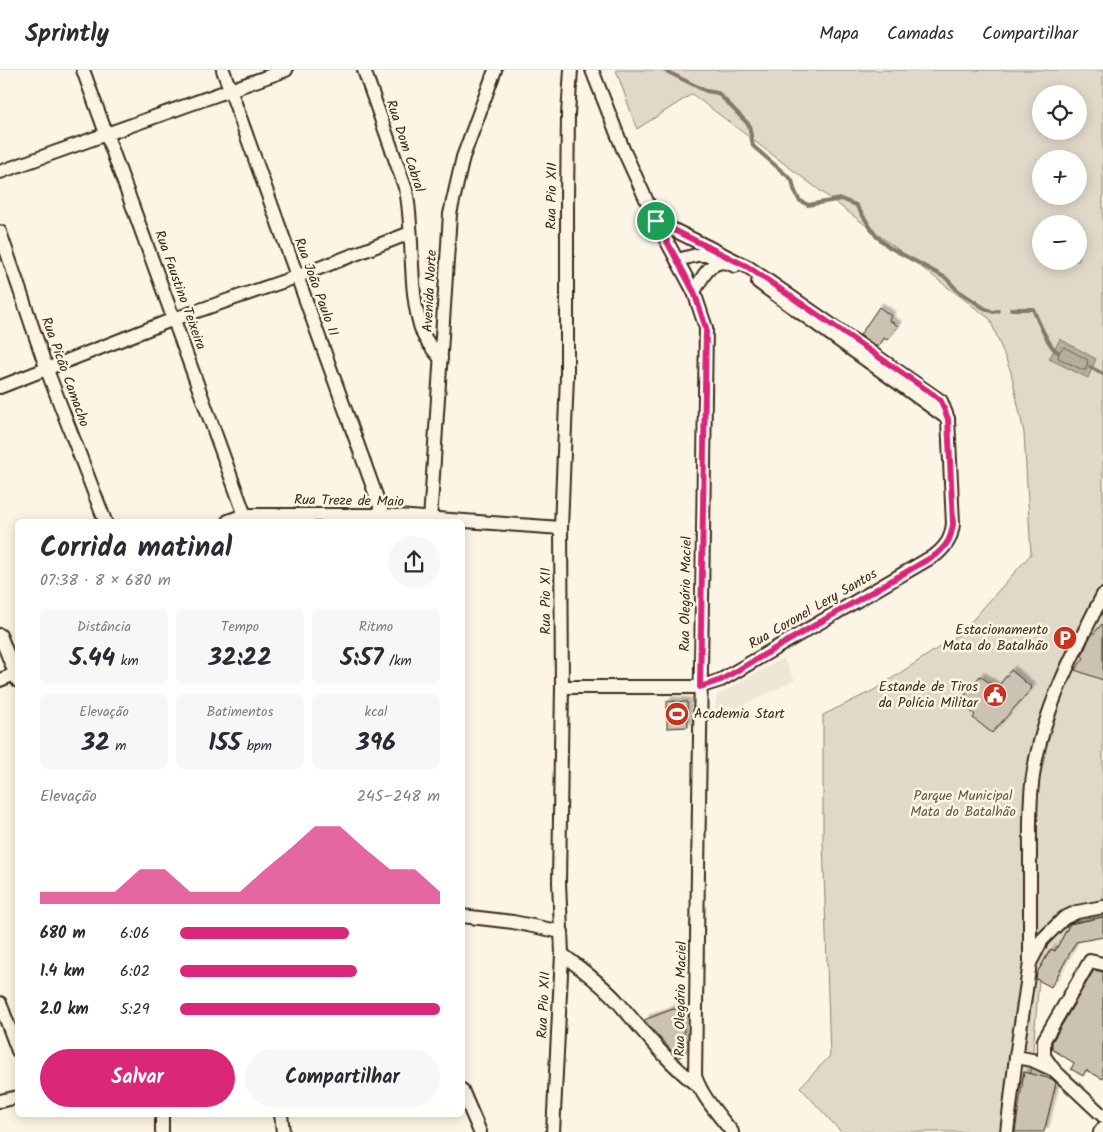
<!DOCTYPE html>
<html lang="pt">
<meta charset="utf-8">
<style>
body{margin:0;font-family:Kalam,sans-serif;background:#f7f7f7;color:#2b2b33;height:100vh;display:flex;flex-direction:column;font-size:19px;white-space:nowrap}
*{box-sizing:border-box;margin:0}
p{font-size:16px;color:#7c7c81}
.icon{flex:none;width:28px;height:28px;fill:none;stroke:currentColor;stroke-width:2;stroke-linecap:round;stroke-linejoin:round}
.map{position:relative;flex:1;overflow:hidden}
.sheet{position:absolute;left:15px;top:449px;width:450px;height:598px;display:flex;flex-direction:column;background:#fff;border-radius:8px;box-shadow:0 2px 12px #0003}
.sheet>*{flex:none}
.controls{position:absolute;left:1032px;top:15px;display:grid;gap:10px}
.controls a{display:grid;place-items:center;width:55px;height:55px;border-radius:50%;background:#fff;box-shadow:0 2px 12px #0003;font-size:25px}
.pin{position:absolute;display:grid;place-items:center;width:42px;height:42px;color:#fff;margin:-21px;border:2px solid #fff;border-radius:50%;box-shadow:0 1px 5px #0007}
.round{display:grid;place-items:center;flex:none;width:52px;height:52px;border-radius:26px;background:#f7f7f7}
.overview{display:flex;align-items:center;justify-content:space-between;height:85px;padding:0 25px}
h1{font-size:28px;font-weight:700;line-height:38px}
.figures{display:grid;grid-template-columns:repeat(3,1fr);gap:8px;height:85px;padding:5px 25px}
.figures div{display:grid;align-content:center;border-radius:8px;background:#f7f7f7;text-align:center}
.figures b{font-size:25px;font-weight:700}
.figures small{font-size:14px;font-weight:400}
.figures p{font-size:14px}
.chart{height:140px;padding:10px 25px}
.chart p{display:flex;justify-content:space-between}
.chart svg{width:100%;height:90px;margin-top:5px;fill:#db2777;opacity:.7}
.button{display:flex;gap:10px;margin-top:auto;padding:10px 25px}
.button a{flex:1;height:58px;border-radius:30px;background:#db2777;color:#fff;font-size:20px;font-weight:700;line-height:58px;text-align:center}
.button a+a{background:#f7f7f7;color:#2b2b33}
ul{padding:0 25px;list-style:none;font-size:16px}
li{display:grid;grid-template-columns:80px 60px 1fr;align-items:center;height:38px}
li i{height:12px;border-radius:6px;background:#db2777}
header{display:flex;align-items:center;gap:30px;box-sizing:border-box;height:70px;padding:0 25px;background:#fff;border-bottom:1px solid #e1e1e2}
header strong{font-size:24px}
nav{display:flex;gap:28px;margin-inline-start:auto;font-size:18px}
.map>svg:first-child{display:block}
.built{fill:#eee6d6}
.green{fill:#e0d8c8;stroke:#8e8173;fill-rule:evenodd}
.water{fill:#b7ad9e;stroke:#85796b}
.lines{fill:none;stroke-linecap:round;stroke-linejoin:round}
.shore{stroke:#6d5e51;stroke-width:1}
.stream{stroke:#85796b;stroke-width:4}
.building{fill:#ccc2b3;stroke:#3b2a1e;filter:url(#shadow)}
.minor-casing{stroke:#3b2a1e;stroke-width:16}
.minor{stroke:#fcf5e5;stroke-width:12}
.route-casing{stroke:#fff;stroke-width:10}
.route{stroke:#db2777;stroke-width:6}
.labels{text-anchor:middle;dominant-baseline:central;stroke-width:5;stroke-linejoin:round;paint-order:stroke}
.street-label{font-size:14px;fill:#3b2a1e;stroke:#fcf5e5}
.poi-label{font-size:14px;fill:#3b2a1e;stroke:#fcf5e5;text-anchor:end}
.park-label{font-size:14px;fill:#645648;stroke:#fcf5e5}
</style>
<header>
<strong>Sprintly</strong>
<nav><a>Mapa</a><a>Camadas</a><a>Compartilhar</a></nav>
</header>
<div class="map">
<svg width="1103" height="1062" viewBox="0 0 1103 1062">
<defs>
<filter id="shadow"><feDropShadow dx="4" dy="-4" stdDeviation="1" flood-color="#0004"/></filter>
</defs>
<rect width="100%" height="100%" fill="#fcf5e5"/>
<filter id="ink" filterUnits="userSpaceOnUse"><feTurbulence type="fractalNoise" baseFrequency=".02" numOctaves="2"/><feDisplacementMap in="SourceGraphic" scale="10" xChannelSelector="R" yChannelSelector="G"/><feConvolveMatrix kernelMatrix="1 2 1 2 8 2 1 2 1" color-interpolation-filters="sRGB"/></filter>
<g filter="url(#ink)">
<!-- built -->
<polygon class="built" points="783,588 795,610 734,640 730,636 715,638 717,625"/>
<!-- green -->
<path class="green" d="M 616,0 L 1103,0 L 1103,847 L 1070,853 L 1055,881 L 1050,879 L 1040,898 L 1031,1004 L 1024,1002 L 1009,1062 L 841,1062 L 800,1017 L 830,986 L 823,770 L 823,645 L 874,620 L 961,563 L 1031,484 L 1024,363 L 1011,302 L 990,249 L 692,24 L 637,59 ZM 1041,24 L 1079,24 L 1079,61 L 1041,61 ZM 1041,89 L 1079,89 L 1079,126 L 1041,126 ZM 1041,154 L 1079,154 L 1079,191 L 1041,191 Z"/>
<!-- water -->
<polygon class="water" points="1060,269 1096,289 1088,308 1049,289"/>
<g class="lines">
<!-- shore -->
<polygon class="shore" points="1064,277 1088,290 1086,300 1083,300 1058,288 1059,283"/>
<!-- stream -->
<g class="stream">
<polyline points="664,0 706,21 718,23 749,55 753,76 792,110 794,119 799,130 808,135 841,129 856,135 876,166 889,177 946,208 957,220 984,238 993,242 998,241"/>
<path d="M 1011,239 L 1033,239 C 1038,250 1048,277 1058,282"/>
<polyline points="1090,297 1103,304"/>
</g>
</g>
<!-- building -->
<g class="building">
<polygon points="879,237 891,246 889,250 898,256 887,270 884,268 878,277 860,265"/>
<polygon points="1103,553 1103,610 1075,600 1084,588 1082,586 1089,569"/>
<polygon points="1011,600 1032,618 992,663 973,648 975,645 960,632 980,606 997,618"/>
<polygon points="667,631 687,632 688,657 667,658"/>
<polygon points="1103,847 1103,867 1076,872 1051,917 1036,909 1037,903 1051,879 1055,881 1070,854"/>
<polygon points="1094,900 1103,902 1103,1009 1086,1000 1083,1006 1071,999 1074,993 1052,979 1052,972"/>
<polygon points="673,939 683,940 685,984 678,988 644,950"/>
<polygon points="1024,1002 1052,1009 1056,1013 1044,1062 1015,1062"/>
</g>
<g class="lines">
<!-- minor casing -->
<g class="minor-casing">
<g id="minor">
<polyline points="83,0 247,451"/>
<polyline points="223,0 383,445"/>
<path d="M 364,0 L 406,120 C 415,165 407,223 423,264 C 427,273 435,282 441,289"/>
<path d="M 592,0 L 623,79 L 656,151 L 694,222 L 706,258 L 695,1006 C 702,1027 718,1044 732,1062"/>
<polyline points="0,102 286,0"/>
<polyline points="0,162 47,300 105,451"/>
<polyline points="677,190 697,185 720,185"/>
<polyline points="758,212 948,349"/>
<path d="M 694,222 C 703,206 713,183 735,196"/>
<polyline points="0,317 174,249 296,207 410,163"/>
<polyline points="228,451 244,445 383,445 561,458"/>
<polyline points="430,451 450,144 463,87 495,0"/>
<polyline points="0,565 18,611"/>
<polyline points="0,610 15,604"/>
<path d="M 562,617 L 699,617 L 721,610 L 937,484 C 948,474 951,468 953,454 L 948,349 L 941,331 L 748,197 L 656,151"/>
<polyline points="462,846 513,852 562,862"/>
<path d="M 562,884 C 581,899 601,913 617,931 C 643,961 667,992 699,1017"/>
<path d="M 1030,893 C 1030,857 1030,821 1030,786 C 1030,759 1029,732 1033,706 C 1042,643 1074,581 1103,525"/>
<polyline points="1103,894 1090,891 1044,970 1044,986 1054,1000 1103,1046"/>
<polyline points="0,933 18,981"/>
<polyline points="1016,987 1032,990 1054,1000"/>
<polyline points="462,1020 480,1062"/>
<polyline points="0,1031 18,1027"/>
<polyline points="281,1044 283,1062"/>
<polyline points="162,1062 162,1044"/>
<polyline points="553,1062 562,884 559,812 562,617 561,458 567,306 567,131 568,44 571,0"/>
<polyline points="1007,1062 1016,987 1030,893 1042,870 1064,848 1077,842 1103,837"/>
<polyline points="1100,1062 1103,1058"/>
</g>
</g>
<!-- minor -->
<use href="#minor" class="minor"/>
</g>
</g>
<g class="lines" filter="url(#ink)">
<!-- route casing -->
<g class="route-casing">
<path id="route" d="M 656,151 L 748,197 L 934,325 L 941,331 L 948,349 L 953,454 C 951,468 948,474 937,484 L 721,610 L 700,617 L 706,258 L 694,222 Z"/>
</g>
<!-- route -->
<use href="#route" class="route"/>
</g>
<!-- icons -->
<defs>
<g id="parking-disc" transform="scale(1.25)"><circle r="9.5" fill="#c8321e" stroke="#fcf5e5"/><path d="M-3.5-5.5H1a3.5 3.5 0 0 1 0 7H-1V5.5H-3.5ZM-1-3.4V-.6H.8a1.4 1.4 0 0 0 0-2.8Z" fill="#fff"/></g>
<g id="civic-disc" transform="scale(1.25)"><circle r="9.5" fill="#c8321e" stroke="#fcf5e5"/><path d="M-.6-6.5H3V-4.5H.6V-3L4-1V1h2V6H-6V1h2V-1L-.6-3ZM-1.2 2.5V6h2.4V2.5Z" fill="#fff"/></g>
<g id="stadium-disc" transform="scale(1.25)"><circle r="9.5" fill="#c8321e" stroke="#fcf5e5"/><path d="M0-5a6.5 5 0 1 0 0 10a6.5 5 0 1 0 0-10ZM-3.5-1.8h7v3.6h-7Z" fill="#fff"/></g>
</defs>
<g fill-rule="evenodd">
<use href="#parking-disc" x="1065" y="568"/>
<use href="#civic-disc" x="995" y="625"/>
<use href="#stadium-disc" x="677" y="644"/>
</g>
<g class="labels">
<!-- street labels -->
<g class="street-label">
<text transform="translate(405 76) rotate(72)">Rua Dom Cabral</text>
<text transform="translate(552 126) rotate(-89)">Rua Pio XII</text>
<text transform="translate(316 217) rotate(70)">Rua João Paulo II</text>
<text transform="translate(180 220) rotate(70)">Rua Faustino Teixeira</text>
<text transform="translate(430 221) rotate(-87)">Avenida Norte</text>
<text transform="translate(65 302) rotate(70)">Rua Picão Camacho</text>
<text transform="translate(349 431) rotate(1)">Rua Treze de Maio</text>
<text transform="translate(686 524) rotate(-89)">Rua Olegário Maciel</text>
<text transform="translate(546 531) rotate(-90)">Rua Pio XII</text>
<text transform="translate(813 539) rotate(-30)">Rua Coronel Lery Santos</text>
<text transform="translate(681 929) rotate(-89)">Rua Olegário Maciel</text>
<text transform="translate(544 935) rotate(-87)">Rua Pio XII</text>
</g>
<!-- poi labels -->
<g class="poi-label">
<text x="1048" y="560">Estacionamento<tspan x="1048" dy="16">Mata do Batalhão</tspan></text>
<text x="978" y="617">Estande de Tiros<tspan x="978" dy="16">da Polícia Militar</tspan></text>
<text x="694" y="644" text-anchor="start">Academia Start</text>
</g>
<!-- park labels -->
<g class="park-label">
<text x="963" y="726">Parque Municipal<tspan x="963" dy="16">Mata do Batalhão</tspan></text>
</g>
</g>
</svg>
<div class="controls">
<a><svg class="icon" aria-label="locate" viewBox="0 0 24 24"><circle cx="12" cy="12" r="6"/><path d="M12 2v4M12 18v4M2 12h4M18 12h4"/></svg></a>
<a>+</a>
<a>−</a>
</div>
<div class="pin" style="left:656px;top:151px;background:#1e9e55"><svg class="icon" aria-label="arrive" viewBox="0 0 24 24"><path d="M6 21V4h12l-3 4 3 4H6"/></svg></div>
<section class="sheet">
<div class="overview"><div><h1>Corrida matinal</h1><p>07:38 · 8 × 680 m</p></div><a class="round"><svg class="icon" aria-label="share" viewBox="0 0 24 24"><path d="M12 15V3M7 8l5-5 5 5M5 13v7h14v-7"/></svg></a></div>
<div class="figures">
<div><p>Distância</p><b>5.44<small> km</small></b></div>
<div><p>Tempo</p><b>32:22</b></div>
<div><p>Ritmo</p><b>5:57<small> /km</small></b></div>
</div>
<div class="figures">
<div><p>Elevação</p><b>32<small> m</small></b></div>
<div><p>Batimentos</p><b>155<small> bpm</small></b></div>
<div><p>kcal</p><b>396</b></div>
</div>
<div class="chart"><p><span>Elevação</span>245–248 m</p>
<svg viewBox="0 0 160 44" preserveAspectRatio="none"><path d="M0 44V38L10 38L20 38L30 38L40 27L50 27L60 38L70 38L80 38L90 27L100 17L110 6L120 6L130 17L140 27L150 27L160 38V44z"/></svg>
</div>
<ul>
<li><b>680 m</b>6:06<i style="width:65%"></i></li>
<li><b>1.4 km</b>6:02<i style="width:68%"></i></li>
<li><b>2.0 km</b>5:29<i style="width:100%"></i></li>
</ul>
<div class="button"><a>Salvar</a><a>Compartilhar</a></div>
</section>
</div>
